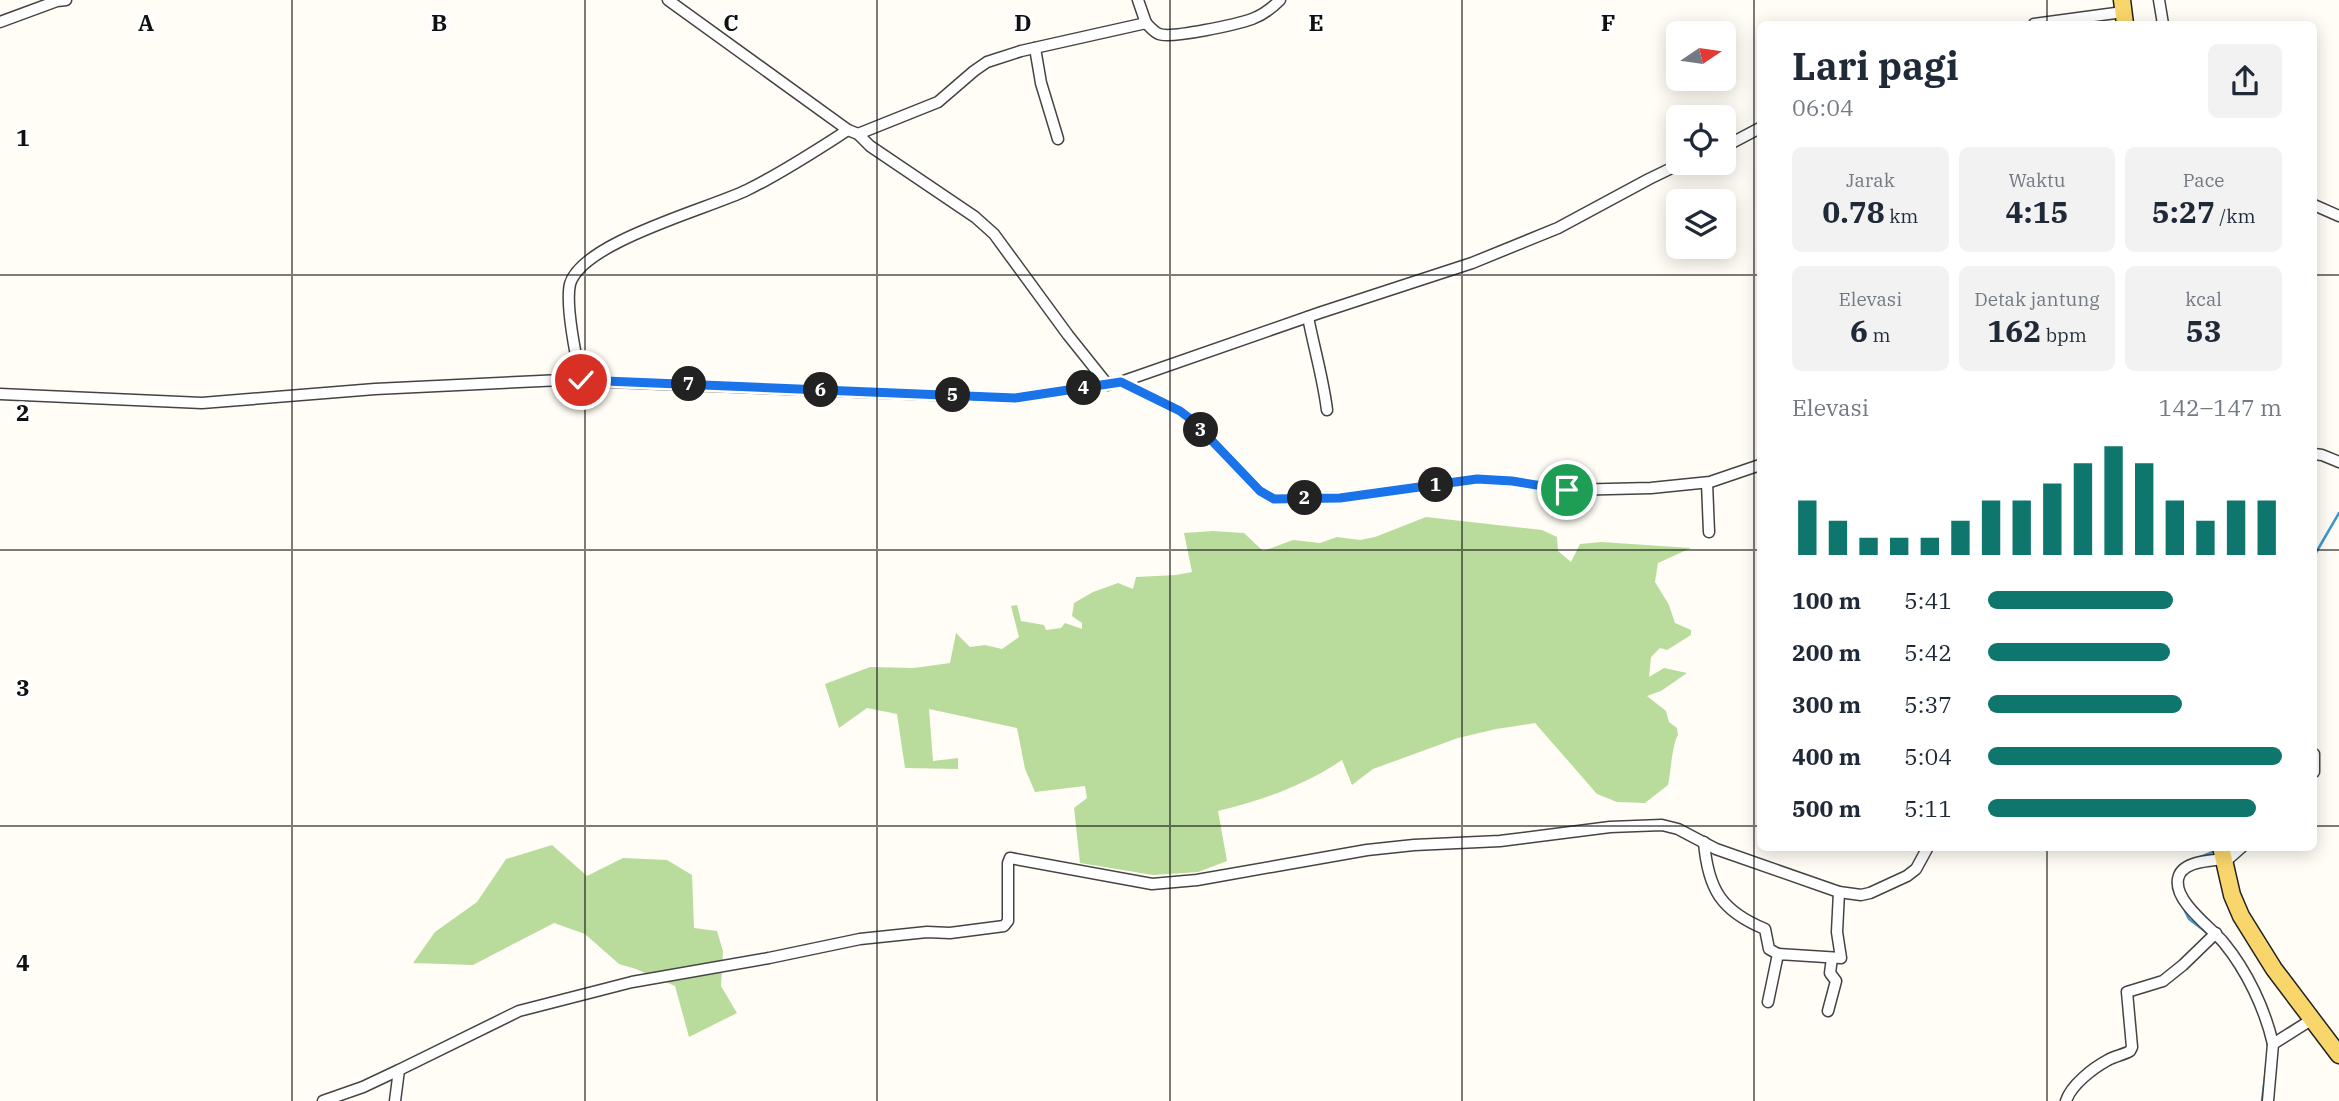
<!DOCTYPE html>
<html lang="id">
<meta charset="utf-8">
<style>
body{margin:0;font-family:"IBM Plex Serif",serif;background:#f2f2f3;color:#1f2937;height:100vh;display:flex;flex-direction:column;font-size:26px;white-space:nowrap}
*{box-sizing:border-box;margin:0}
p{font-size:23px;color:#747a83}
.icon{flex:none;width:38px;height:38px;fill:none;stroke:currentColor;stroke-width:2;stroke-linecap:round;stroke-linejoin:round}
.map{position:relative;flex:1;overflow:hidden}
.side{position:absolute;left:1757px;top:21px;width:560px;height:830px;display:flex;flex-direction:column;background:#fff;border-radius:10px;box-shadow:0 4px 18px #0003}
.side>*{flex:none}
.needle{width:46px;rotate:77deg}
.buttons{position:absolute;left:1666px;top:21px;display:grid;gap:14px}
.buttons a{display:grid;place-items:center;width:70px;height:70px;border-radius:10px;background:#fff;box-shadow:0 4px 18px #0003;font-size:35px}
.pin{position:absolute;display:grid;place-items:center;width:60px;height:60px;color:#fff;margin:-30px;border:4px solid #fff;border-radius:50%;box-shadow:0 2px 7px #0007}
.km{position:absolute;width:35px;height:35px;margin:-18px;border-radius:50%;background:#222;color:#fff;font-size:19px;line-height:35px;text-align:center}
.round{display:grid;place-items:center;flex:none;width:74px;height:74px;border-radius:10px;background:#f2f2f3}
.head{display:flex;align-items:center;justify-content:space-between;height:119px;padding:0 35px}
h1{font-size:38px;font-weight:700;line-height:52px}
.figures{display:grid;grid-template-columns:repeat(3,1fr);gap:10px;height:119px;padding:7px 35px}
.figures div{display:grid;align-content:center;border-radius:10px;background:#f2f2f3;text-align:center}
.figures b{font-size:30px;font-weight:700}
.figures small{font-size:19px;font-weight:400}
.figures p{font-size:19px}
.chart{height:196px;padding:14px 35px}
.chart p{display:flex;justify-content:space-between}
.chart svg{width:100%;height:126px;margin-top:7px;stroke:#0f766e;stroke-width:6}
ul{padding:0 35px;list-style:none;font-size:23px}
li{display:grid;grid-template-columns:112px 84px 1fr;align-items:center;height:52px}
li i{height:18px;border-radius:9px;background:#0f766e}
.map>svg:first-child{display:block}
.forest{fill:#b9dc9c}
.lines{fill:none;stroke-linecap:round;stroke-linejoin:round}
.stream{stroke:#3f96cf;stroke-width:2.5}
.minor-casing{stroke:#444;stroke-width:13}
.primary-casing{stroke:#222;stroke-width:19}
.minor{stroke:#fff;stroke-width:10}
.primary{stroke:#f9d66b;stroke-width:16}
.route-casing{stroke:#fff;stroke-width:14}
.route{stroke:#1a73e8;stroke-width:9}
.grid{fill:none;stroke:#111;stroke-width:2;stroke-opacity:0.55}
.grid-label{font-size:23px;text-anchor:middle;font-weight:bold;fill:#111;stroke:#fff;stroke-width:7;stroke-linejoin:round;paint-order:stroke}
</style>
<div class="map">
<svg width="2339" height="1101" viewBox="0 0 2339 1101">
<rect width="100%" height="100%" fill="#fffdf5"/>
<!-- forest -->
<g class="forest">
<path d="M 1426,517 L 1542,530 L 1557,537 L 1558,551 L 1571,562 L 1580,544 L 1601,542 L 1691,548 L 1658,563 L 1655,582 L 1669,605 L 1675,623 L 1691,630 L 1691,635 L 1667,650 L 1660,648 L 1651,657 L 1649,677 L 1664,668 L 1687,673 L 1661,691 L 1647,696 L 1666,711 L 1669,722 L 1677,728 L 1678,735 C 1672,744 1671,772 1668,785 L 1645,803 L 1617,802 L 1597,794 L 1535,723 L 1496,729 L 1458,738 L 1373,769 L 1352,785 L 1342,760 C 1304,786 1262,800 1218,811 L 1227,861 L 1198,872 L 1153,875 L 1080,863 L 1074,808 L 1087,798 L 1085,786 L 1035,792 L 1025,769 L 1017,728 L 929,709 L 933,761 L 958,758 L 958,769 L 905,768 L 897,714 L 867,708 L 839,728 L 825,684 L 870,667 L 914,668 L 950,663 L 956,633 L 970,647 L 985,645 L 1002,649 L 1019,637 L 1011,606 L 1017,605 L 1021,621 L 1044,625 L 1046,630 L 1061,628 L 1065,623 L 1082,629 L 1082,623 L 1072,616 L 1074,603 L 1093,592 L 1118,583 L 1133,589 L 1136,577 L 1176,575 L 1192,572 L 1184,533 L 1213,531 L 1244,533 L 1263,551 L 1293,540 L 1320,543 L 1337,537 L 1360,540 L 1375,537 Z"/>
<polygon points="552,845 587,876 623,858 667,860 692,875 694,928 717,931 723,951 721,986 737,1013 689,1037 675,986 636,969 619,964 585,934 554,923 473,965 413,963 435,932 477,902 506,859"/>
</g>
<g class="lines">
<!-- stream -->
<g class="stream">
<polyline points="2314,556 2339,513"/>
<polyline points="2198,858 2215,851"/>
<polyline points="2183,907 2189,919 2210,935"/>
<polyline points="2228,955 2246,985"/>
<polyline points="2262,1101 2266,1068"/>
</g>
<!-- minor casing -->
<g class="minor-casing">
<g id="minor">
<polyline points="668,0 848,130"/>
<polyline points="2159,0 2163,24"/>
<polyline points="0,22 57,1 66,0"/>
<path d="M 1146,23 C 1150,27 1154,32 1159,34 C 1171,39 1238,24 1252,19 C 1263,15 1272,8 1280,0"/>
<polyline points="2034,24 2123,12"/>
<polyline points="1035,48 1041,83 1058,139"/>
<polyline points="858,134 938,102 974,71 987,62 1021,51 1146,23 1138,0"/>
<polyline points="1724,147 1760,128"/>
<polyline points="2314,205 2339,216"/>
<path d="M 1308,317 C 1314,348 1323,378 1327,410"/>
<path d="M 581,380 C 576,357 565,306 570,284 C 582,242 708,209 747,190 C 782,173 815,151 848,130 L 858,134 L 870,146 L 975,217 L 994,234 L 1068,335 L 1108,385"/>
<polyline points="1121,382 1319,313 1472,263 1558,228 1649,179 1682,163"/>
<polyline points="0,394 202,403 375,389 562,380 1015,398 1121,382 1180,411 1193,421 1260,491 1274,499 1340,498 1477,479 1512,481 1567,490 1651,488 1710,482 1760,465"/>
<polyline points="2314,454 2322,455 2339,462"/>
<polyline points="1707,483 1709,532"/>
<polyline points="2314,754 2314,772"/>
<path d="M 1704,842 C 1708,889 1721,911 1765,929 L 1769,949 L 1778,954"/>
<path d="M 2224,859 C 2210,861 2181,861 2178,879 C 2174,902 2212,928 2224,943 C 2247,971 2265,1009 2273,1044"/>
<polyline points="2225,862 2242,847"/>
<polyline points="1768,1002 1778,954 1841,958 1837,932 1839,892"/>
<polyline points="1828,1011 1836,981 1830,973 1832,958"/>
<polyline points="323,1101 363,1087 399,1070"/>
<polyline points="395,1101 399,1070 519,1011 632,982 769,958 860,939 927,932 950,933 1004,926 1008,921 1008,863 1010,858 1152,884 1197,880 1367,850 1414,845 1500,841 1610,827 1662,825 1678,829 1716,849 1839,892 1861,895 1870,893 1907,876 1916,869 1928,847"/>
<path d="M 2066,1101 C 2071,1085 2093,1068 2108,1060 C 2115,1056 2123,1055 2130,1051 L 2132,1047 L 2127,992 L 2163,981 L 2183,965 L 2216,933"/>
<polyline points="2268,1101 2273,1044 2311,1020"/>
</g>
</g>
<!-- primary casing -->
<g class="primary-casing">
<g id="primary">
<polyline points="2122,0 2125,24"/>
<polyline points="2221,847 2232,895 2241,916 2274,969 2339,1055"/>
</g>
</g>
<!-- minor -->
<use href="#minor" class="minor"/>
<!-- primary -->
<use href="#primary" class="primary"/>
</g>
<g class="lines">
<!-- route casing -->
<g class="route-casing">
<polyline id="route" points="581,380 1015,398 1121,382 1180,411 1193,421 1260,491 1274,499 1340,498 1477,479 1512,481 1567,490"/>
</g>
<!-- route -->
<use href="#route" class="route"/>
</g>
<!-- grid -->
<path class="grid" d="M 292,0 L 292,1101M 585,0 L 585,1101M 877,0 L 877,1101M 1170,0 L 1170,1101M 1462,0 L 1462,1101M 1754,0 L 1754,1101M 2047,0 L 2047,24M 0,275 L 1760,275M 2314,275 L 2339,275M 0,550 L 1760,550M 2314,550 L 2339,550M 0,826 L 1760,826M 2314,826 L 2339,826M 2047,847 L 2047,1101"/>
<g class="grid-label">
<text x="146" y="31">A</text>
<text x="439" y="31">B</text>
<text x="731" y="31">C</text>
<text x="1023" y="31">D</text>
<text x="1316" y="31">E</text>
<text x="1608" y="31">F</text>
<text x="23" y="146">1</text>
<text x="23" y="421">2</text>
<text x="23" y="696">3</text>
<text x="23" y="971">4</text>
</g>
</svg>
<div class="buttons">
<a><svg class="needle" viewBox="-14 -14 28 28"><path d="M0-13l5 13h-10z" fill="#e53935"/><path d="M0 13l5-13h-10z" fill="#747a83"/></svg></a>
<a><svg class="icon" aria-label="locate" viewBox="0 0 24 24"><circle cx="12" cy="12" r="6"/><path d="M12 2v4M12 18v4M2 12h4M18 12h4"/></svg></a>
<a><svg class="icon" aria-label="layers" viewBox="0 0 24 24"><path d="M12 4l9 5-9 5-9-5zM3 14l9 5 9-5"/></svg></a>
</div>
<div class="pin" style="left:1567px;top:490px;background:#1e9e55"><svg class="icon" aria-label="arrive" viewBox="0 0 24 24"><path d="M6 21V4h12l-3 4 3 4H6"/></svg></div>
<div class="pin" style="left:581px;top:380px;background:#d93025"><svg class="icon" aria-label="check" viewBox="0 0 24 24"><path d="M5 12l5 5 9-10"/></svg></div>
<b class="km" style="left:1436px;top:485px">1</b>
<b class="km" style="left:1305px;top:498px">2</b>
<b class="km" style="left:1201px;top:430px">3</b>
<b class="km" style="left:1084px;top:388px">4</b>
<b class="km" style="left:953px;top:395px">5</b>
<b class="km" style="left:821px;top:390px">6</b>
<b class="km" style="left:689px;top:384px">7</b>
<section class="side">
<div class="head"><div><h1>Lari pagi</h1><p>06:04</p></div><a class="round"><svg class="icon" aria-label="share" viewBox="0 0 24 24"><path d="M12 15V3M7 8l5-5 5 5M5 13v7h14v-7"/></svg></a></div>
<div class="figures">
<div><p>Jarak</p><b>0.78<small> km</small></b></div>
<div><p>Waktu</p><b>4:15</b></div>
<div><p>Pace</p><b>5:27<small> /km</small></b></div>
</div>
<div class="figures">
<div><p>Elevasi</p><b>6<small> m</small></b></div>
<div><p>Detak jantung</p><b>162<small> bpm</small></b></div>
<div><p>kcal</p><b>53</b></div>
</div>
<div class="chart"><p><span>Elevasi</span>142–147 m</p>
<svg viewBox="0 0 160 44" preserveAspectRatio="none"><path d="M5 44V25M15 44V32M25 44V38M35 44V38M45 44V38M55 44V32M65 44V25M75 44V25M85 44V19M95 44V12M105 44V6M115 44V12M125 44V25M135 44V32M145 44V25M155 44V25"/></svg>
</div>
<ul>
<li><b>100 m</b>5:41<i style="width:63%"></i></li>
<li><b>200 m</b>5:42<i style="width:62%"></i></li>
<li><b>300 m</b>5:37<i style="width:66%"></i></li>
<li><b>400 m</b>5:04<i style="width:100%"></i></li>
<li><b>500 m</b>5:11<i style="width:91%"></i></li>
</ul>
</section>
</div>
